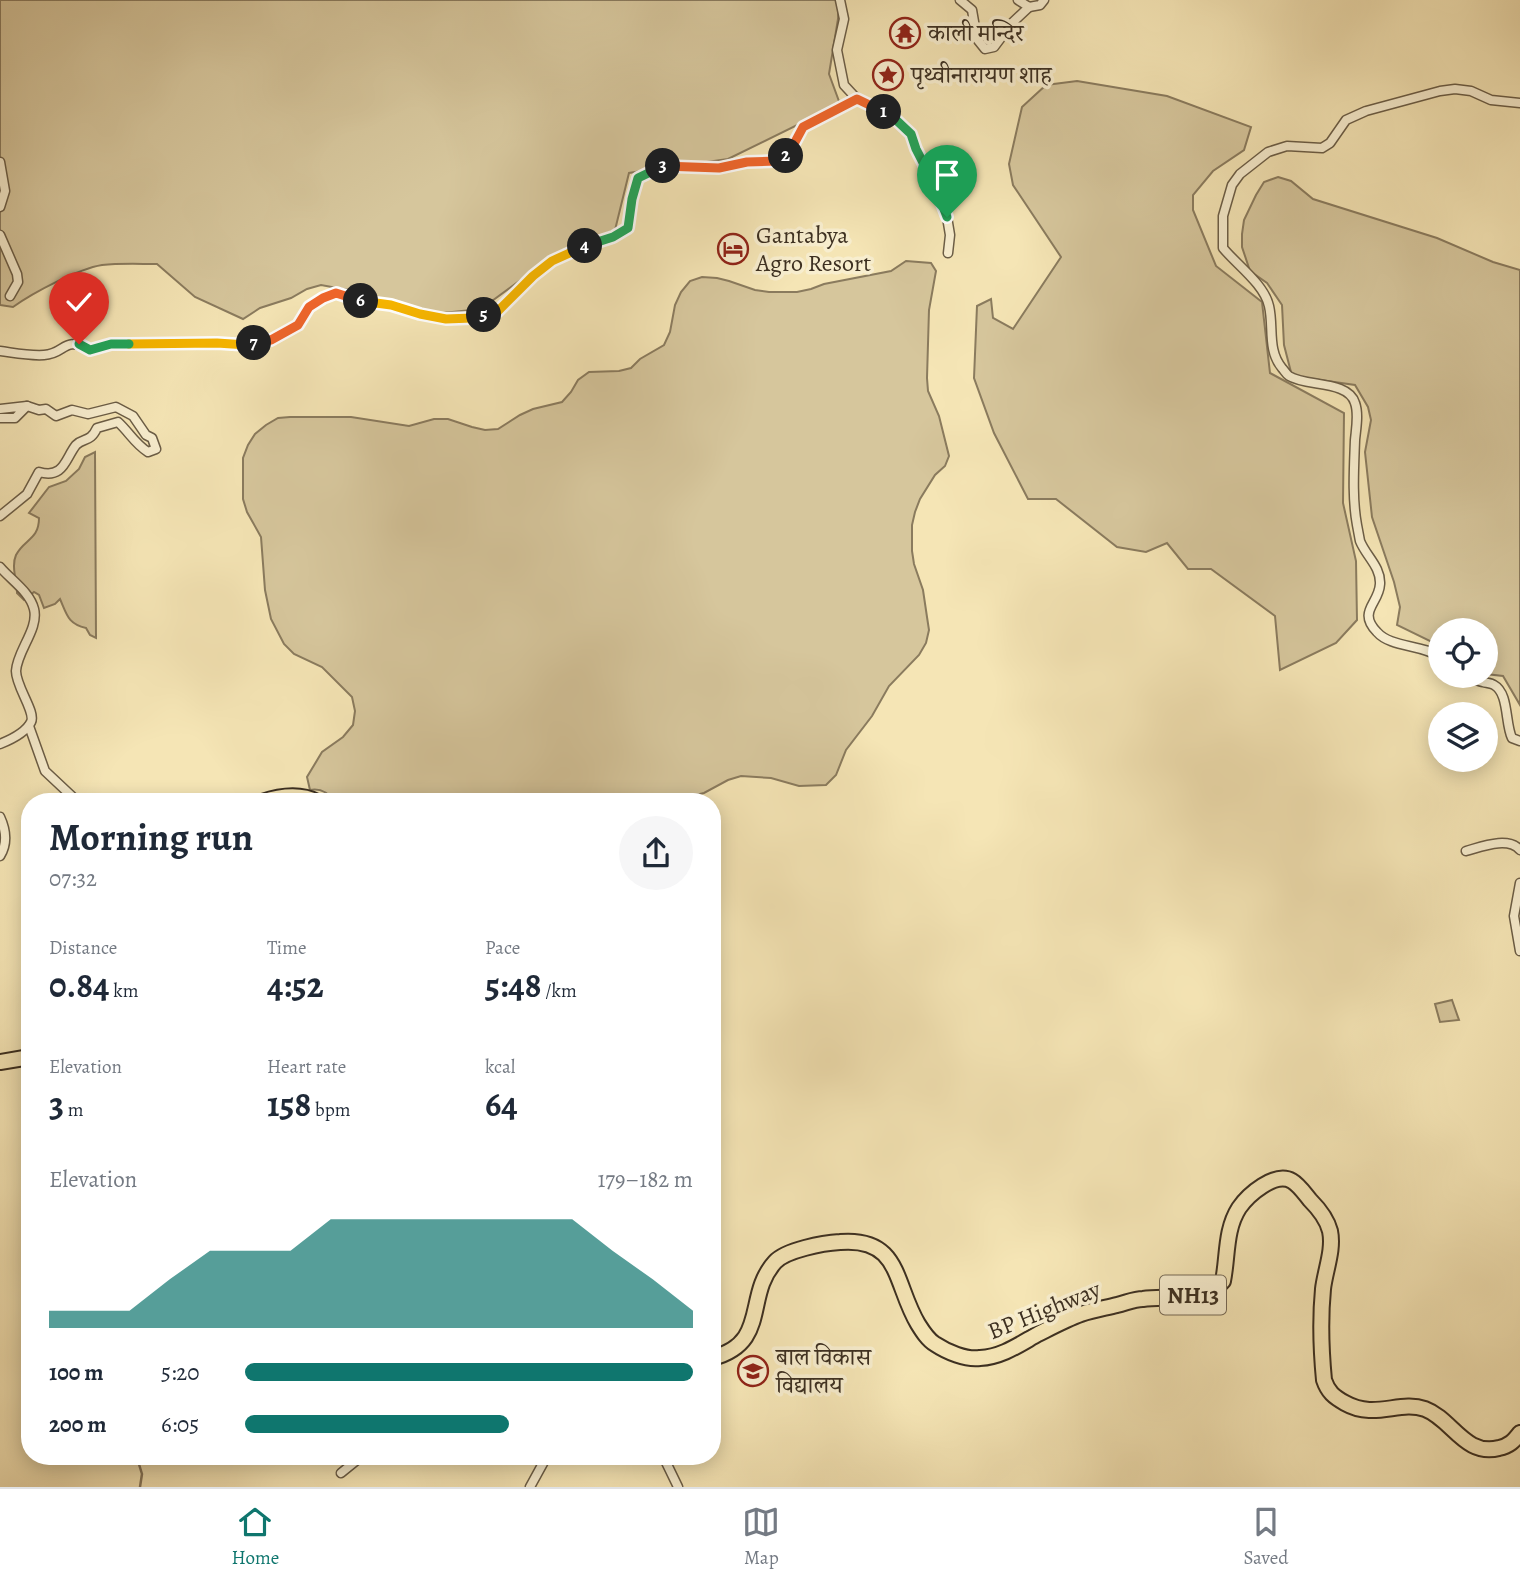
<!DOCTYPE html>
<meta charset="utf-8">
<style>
body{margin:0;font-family:Alegreya,"Noto Serif Devanagari",serif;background:#f6f6f7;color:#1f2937;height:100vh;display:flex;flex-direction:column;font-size:26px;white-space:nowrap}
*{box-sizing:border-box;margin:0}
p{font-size:23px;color:#747a83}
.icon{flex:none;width:38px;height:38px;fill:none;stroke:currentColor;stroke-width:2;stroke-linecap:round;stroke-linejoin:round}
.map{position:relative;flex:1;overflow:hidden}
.side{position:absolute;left:21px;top:793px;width:700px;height:672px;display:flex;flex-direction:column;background:#fff;border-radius:28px;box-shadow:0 4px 18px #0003}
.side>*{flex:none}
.buttons{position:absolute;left:1428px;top:618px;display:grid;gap:14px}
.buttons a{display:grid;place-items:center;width:70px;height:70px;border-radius:50%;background:#fff;box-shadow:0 4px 18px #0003;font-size:35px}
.pin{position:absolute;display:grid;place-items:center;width:60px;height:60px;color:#fff;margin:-72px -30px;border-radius:50% 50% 50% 0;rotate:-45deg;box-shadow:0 0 7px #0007}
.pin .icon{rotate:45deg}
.km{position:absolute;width:35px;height:35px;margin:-18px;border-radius:50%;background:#222;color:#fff;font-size:19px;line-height:35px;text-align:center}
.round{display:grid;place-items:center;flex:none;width:74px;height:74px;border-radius:37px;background:#f6f6f7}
.summary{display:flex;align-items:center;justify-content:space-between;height:119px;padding:0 28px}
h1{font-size:38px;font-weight:700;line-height:52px}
.stats{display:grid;grid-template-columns:repeat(3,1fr);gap:10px;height:119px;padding:7px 28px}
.stats div{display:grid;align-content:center}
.stats b{font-size:35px;font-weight:700}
.stats small{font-size:19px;font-weight:400}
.stats p{font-size:19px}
.chart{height:196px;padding:14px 28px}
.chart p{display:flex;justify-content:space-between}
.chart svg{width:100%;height:126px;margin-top:7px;fill:#0f766e;opacity:.7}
ul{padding:0 28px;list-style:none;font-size:23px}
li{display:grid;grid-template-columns:112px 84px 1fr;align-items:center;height:52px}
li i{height:18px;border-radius:9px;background:#0f766e}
.menu{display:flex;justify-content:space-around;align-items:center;height:98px;border-top:2px solid #e0e1e3;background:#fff;font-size:19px;color:#747a83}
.menu a{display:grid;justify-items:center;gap:4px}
.menu .active{color:#0f766e}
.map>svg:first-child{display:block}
.green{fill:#d6c69c;stroke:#8a7b5e;stroke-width:2}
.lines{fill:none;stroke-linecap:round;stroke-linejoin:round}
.stream{stroke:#86775c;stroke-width:2.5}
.street-casing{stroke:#6b5d46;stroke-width:11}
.highway-casing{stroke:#3d3021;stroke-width:18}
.street{stroke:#f8eecf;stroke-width:8}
.highway{stroke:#f5e5b5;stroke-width:14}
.split-1-casing{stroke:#fff;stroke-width:14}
.split-2-casing{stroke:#fff;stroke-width:14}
.split-3-casing{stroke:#fff;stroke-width:14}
.split-4-casing{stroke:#fff;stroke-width:14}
.split-5-casing{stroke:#fff;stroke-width:14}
.split-6-casing{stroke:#fff;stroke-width:14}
.split-7-casing{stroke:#fff;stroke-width:14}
.split-8-casing{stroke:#fff;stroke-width:14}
.split-9-casing{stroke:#fff;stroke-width:14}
.split-1{stroke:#22a559;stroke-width:9}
.split-2{stroke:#f0652b;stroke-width:9}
.split-3{stroke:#f0652b;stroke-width:9}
.split-4{stroke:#22a559;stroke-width:9}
.split-5{stroke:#f5b400;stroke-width:9}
.split-6{stroke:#f5b400;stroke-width:9}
.split-7{stroke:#f0652b;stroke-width:9}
.split-8{stroke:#f5b400;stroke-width:9}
.split-9{stroke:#22a559;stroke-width:9}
.labels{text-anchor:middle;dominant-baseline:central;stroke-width:7;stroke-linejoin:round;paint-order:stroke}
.shield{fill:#f8eecf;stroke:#756955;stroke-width:2}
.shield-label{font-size:23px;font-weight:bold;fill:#3d3021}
.poi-label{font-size:24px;fill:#3d3021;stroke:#f8eecf;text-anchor:start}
.street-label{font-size:24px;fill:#3d3021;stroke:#f8eecf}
</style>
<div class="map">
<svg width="1520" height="1487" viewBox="0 0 1520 1487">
<rect width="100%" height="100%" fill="#f5e5b5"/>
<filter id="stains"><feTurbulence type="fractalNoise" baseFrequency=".00286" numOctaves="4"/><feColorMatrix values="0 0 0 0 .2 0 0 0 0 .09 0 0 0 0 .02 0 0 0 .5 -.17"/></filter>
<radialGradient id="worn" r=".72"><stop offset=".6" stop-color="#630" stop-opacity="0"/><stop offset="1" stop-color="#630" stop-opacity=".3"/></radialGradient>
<!-- green -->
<g class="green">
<path d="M 0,0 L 839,0 L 838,19 L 829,74 L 840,104 L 728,159 L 629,173 L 615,230 L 559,252 L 481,309 L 433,314 L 359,292 L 321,285 L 307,289 L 291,298 L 260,308 L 243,319 L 195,297 L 157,264 C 139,264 120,263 102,265 C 78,269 34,292 13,307 L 0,305 Z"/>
<polygon points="1077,81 1167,96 1251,127 1244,150 1213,171 1193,195 1193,210 1216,266 1262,302 1270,373 1344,413 1343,503 1356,561 1357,620 1336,643 1280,670 1275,616 1211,569 1188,569 1167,543 1146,552 1117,547 1056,499 1028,499 994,433 974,378 977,306 991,299 993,318 1013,329 1061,257 1013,185 1009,164 1022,107 1046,85"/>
<polygon points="1278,177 1291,181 1313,199 1437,238 1493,262 1520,270 1520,705 1503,676 1486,674 1486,630 1440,630 1440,646 1397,625 1400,607 1394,582 1372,517 1365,452 1371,420 1368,407 1355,385 1292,376 1284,345 1282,305 1267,283 1250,271 1242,247 1242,234 1244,220 1256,195 1264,182"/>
<path d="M 906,261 L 931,263 L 936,271 L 929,310 L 927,378 L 928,391 L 939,416 L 949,456 L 945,466 L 935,475 L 920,499 L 915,512 L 912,525 L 912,551 L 914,564 L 923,590 L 927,617 L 929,630 L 926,643 L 919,655 L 889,686 L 872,716 L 846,750 L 836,775 L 826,785 L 799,786 L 771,778 L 741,776 L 728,780 L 704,793 L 666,802 L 334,802 C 328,792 321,788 310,790 L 307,777 L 322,752 L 343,737 L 353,725 L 355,711 L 352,697 L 322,667 L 294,654 L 284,644 L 271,619 L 265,590 L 261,537 L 247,512 L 243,499 L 243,458 L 248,445 L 255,434 L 266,425 L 278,418 L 290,417 L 351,417 L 409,426 L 434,419 L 448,419 L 472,427 L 485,430 L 498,429 L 520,415 L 533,409 L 562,402 L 571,392 L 578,380 L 589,372 L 619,371 L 631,368 L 640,359 L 664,345 L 670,332 L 675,305 L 681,292 L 690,281 L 702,277 L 717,278 L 729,281 L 755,290 L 769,292 L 797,292 L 811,289 L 824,284 L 891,271 Z"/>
<path d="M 95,452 L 96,638 L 90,635 L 86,628 C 68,624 67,615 60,599 L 55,604 L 44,608 L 39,595 L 34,592 L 24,600 L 17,593 C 17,582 11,566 16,555 C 24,539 39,540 39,518 L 29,513 L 49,487 L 66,481 L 79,469 L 85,457 Z"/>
<polygon points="1452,1000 1459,1020 1440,1022 1435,1004"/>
</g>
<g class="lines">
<!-- stream -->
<polyline class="stream" points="140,1487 142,1474 138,1461 141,1456"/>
<!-- street casing -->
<g class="street-casing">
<g id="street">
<polyline points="840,0 844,19 837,50 844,85 857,99 894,118 911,134 916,149 936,188 947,217 950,235 948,253"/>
<polyline points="960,0 972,10 977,39 985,49 994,47 1012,23 1029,7"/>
<polyline points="1018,0 1029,7 1040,5 1044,0"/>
<polyline points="0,162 5,191 0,207"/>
<polyline points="0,235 17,274 18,282 10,296"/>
<path d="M 0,351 C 15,353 29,356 44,355 C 66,354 63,335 90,350 L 112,344 L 217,343 L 248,345 L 271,340 L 298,325 L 309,307 L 323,298 L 336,293 L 364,302 L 391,305 L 420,314 L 446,319 L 472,318 L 497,312 L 533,276 L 552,261 L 592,243 L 613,237 L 628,228 L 632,199 L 638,178 L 665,165 L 719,168 L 747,162 L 776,161 L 788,155 L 803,127 L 857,99"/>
<polyline points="0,409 27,406 15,418 0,418"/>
<path d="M 0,516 L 27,494 L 39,472 C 64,479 65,459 76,445 C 84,437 90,443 97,428 L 118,422 C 129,432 135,444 148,452 L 156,449 L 152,438 L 146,435 L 133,416 L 116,407 L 88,414 L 72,410 L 56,416 L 46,409 L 39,410 L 27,406"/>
<path d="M 0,567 C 11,580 30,592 34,609 C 39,629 17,651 16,671 C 16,687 36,712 31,722 C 26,732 10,740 0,744"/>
<path d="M 1440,657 C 1422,644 1391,648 1377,632 C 1357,611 1379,604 1380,584 C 1381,567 1366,556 1360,541 C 1359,536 1358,530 1357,525 C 1352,498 1354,468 1355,440 C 1356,429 1359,414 1355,403 C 1348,380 1306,387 1289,376 C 1286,374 1284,370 1282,368 C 1267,350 1274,327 1269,306 C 1264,284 1237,265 1223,248 L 1223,216 L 1232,185 L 1240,174 L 1268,152 L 1287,146 L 1322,148 L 1330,143 L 1346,120 L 1366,111 L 1440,91 L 1455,89 L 1471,91 L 1491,100 L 1520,103"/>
<path d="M 1467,676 C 1472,678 1477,681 1483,682 C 1487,683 1491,683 1494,685 C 1509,693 1505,724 1512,738 L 1520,741"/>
<polyline points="29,726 45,771 78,802"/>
<path d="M 0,817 C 6,830 8,843 0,856"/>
<path d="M 1466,851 C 1481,847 1508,836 1520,850"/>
<polyline points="1520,883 1514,916 1520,951"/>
<polyline points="663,1456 678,1487"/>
<polyline points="341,1473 362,1456"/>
<polyline points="530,1487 547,1456"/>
</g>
</g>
<!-- highway casing -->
<g class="highway-casing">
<g id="highway">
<path d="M 262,802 C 280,796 300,793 317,802"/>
<polyline points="0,1062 30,1057"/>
<path d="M 712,1358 C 770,1343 744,1296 775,1262 C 786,1250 823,1243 840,1242 C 901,1237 894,1284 918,1324 C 923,1332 928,1340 935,1344 C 947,1352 966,1360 980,1358 C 1002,1357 1020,1344 1038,1334 C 1052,1327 1067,1319 1081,1314 C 1093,1310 1105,1308 1117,1305 C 1126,1303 1134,1299 1143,1299 C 1167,1296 1207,1302 1223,1281 C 1228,1256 1225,1230 1239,1208 C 1248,1195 1275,1171 1292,1181 C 1299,1185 1305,1194 1310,1200 C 1319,1209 1327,1219 1330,1231 C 1334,1250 1325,1271 1323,1289 C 1320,1320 1321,1349 1324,1380 C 1328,1392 1334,1397 1345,1403 C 1375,1420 1399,1400 1425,1409 C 1452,1419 1465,1457 1499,1448 C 1509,1446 1514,1441 1520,1433"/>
</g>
</g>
<!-- street -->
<use href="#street" class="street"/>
<!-- highway -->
<use href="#highway" class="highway"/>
</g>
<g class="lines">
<!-- split-1 casing -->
<g class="split-1-casing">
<polyline id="split-1" points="884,112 894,118 911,134 916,149 936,188 947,217"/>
</g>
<!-- split-2 casing -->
<g class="split-2-casing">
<polyline id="split-2" points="786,156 788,155 803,127 857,99 884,112"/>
</g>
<!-- split-3 casing -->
<g class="split-3-casing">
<polyline id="split-3" points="663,166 719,168 747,162 776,161 786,156"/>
</g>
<!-- split-4 casing -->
<g class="split-4-casing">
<polyline id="split-4" points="585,246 613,237 628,228 632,199 638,178 663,166"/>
</g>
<!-- split-5 casing -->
<g class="split-5-casing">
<polyline id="split-5" points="484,315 497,312 533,276 552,261 585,246"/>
</g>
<!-- split-6 casing -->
<g class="split-6-casing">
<polyline id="split-6" points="361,301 391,305 420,314 446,319 472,318 484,315"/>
</g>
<!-- split-7 casing -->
<g class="split-7-casing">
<polyline id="split-7" points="254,343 271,340 298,325 309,307 323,298 336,293 361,301"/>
</g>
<!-- split-8 casing -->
<g class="split-8-casing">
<polyline id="split-8" points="129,344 217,343 247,345 254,343"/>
</g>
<!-- split-9 casing -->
<g class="split-9-casing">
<polyline id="split-9" points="79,344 90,350 111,344 129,344"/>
</g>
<!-- split-1 -->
<use href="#split-1" class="split-1"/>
<!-- split-2 -->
<use href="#split-2" class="split-2"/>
<!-- split-3 -->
<use href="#split-3" class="split-3"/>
<!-- split-4 -->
<use href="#split-4" class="split-4"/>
<!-- split-5 -->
<use href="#split-5" class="split-5"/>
<!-- split-6 -->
<use href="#split-6" class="split-6"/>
<!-- split-7 -->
<use href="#split-7" class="split-7"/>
<!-- split-8 -->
<use href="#split-8" class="split-8"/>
<!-- split-9 -->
<use href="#split-9" class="split-9"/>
</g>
<!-- icons -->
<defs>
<g id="temple-ring" transform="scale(1.575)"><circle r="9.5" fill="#f8eecf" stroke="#8f2418" stroke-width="1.5"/><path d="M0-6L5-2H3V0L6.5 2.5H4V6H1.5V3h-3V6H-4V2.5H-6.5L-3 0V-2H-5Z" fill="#8f2418"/></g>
<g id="sight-ring" transform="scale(1.575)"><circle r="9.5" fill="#f8eecf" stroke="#8f2418" stroke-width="1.5"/><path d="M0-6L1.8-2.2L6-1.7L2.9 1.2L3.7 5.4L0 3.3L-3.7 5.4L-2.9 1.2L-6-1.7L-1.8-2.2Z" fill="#8f2418"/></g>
<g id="hotel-ring" transform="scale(1.575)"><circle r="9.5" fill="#f8eecf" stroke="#8f2418" stroke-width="1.5"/><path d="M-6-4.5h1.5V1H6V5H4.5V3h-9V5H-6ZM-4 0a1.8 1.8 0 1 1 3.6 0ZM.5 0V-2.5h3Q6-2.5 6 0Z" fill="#8f2418"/></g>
<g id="school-ring" transform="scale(1.575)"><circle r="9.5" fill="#f8eecf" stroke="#8f2418" stroke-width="1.5"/><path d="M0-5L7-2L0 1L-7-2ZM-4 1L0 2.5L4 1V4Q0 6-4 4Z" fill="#8f2418"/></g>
</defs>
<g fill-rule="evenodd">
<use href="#temple-ring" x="905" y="33"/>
<use href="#sight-ring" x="888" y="75"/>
<use href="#hotel-ring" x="733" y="249"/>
<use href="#school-ring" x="753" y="1371"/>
</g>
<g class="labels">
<!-- shield labels -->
<rect class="shield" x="1160" y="1275.5" width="66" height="39" rx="5"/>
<g class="shield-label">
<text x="1193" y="1295">NH13</text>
</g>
<!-- poi labels -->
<g class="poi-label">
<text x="928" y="33">काली मन्दिर</text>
<text x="911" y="75">पृथ्वीनारायण शाह</text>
<text x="756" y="235">Gantabya<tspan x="756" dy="28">Agro Resort</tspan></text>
<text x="776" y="1357">बाल विकास<tspan x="776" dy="28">विद्यालय</tspan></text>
</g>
<!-- street labels -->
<g class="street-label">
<text transform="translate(1044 1310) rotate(-22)">BP Highway</text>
</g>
</g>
<rect width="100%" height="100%" filter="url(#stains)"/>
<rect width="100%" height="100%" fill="url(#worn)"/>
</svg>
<div class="buttons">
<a><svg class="icon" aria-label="locate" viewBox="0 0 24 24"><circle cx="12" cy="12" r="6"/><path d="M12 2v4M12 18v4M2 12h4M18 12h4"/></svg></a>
<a><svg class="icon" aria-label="layers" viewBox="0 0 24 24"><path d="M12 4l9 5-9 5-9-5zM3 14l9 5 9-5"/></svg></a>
</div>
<div class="pin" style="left:947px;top:217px;background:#1e9e55"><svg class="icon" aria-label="arrive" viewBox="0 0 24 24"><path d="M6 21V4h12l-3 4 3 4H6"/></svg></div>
<div class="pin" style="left:79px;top:344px;background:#d93025"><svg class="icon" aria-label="check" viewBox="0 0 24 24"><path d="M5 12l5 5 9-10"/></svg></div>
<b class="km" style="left:884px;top:112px">1</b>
<b class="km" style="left:786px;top:156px">2</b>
<b class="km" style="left:663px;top:166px">3</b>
<b class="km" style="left:585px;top:246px">4</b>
<b class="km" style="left:484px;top:315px">5</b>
<b class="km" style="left:361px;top:301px">6</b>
<b class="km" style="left:254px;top:343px">7</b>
<section class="side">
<div class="summary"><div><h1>Morning run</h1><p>07:32</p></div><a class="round"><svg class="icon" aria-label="share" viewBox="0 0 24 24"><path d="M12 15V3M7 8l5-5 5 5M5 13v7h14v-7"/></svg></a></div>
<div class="stats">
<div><p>Distance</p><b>0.84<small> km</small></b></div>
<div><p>Time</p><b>4:52</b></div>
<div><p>Pace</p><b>5:48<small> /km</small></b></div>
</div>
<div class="stats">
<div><p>Elevation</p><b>3<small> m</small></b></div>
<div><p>Heart rate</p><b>158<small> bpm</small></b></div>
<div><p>kcal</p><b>64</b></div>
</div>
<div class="chart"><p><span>Elevation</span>179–182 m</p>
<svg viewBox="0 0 160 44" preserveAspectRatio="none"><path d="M0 44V38L10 38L20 38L30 27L40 17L50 17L60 17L70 6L80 6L90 6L100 6L110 6L120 6L130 6L140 17L150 27L160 38V44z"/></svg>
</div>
<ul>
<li><b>100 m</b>5:20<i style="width:100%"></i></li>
<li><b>200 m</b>6:05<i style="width:59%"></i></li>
</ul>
</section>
</div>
<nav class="menu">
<a class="active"><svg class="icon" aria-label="home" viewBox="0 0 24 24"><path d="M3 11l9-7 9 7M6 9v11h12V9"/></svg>Home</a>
<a><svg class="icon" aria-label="map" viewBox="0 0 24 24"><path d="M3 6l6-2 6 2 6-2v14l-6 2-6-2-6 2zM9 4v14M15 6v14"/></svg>Map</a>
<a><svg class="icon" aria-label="saved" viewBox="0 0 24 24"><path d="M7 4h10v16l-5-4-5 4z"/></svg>Saved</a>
</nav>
